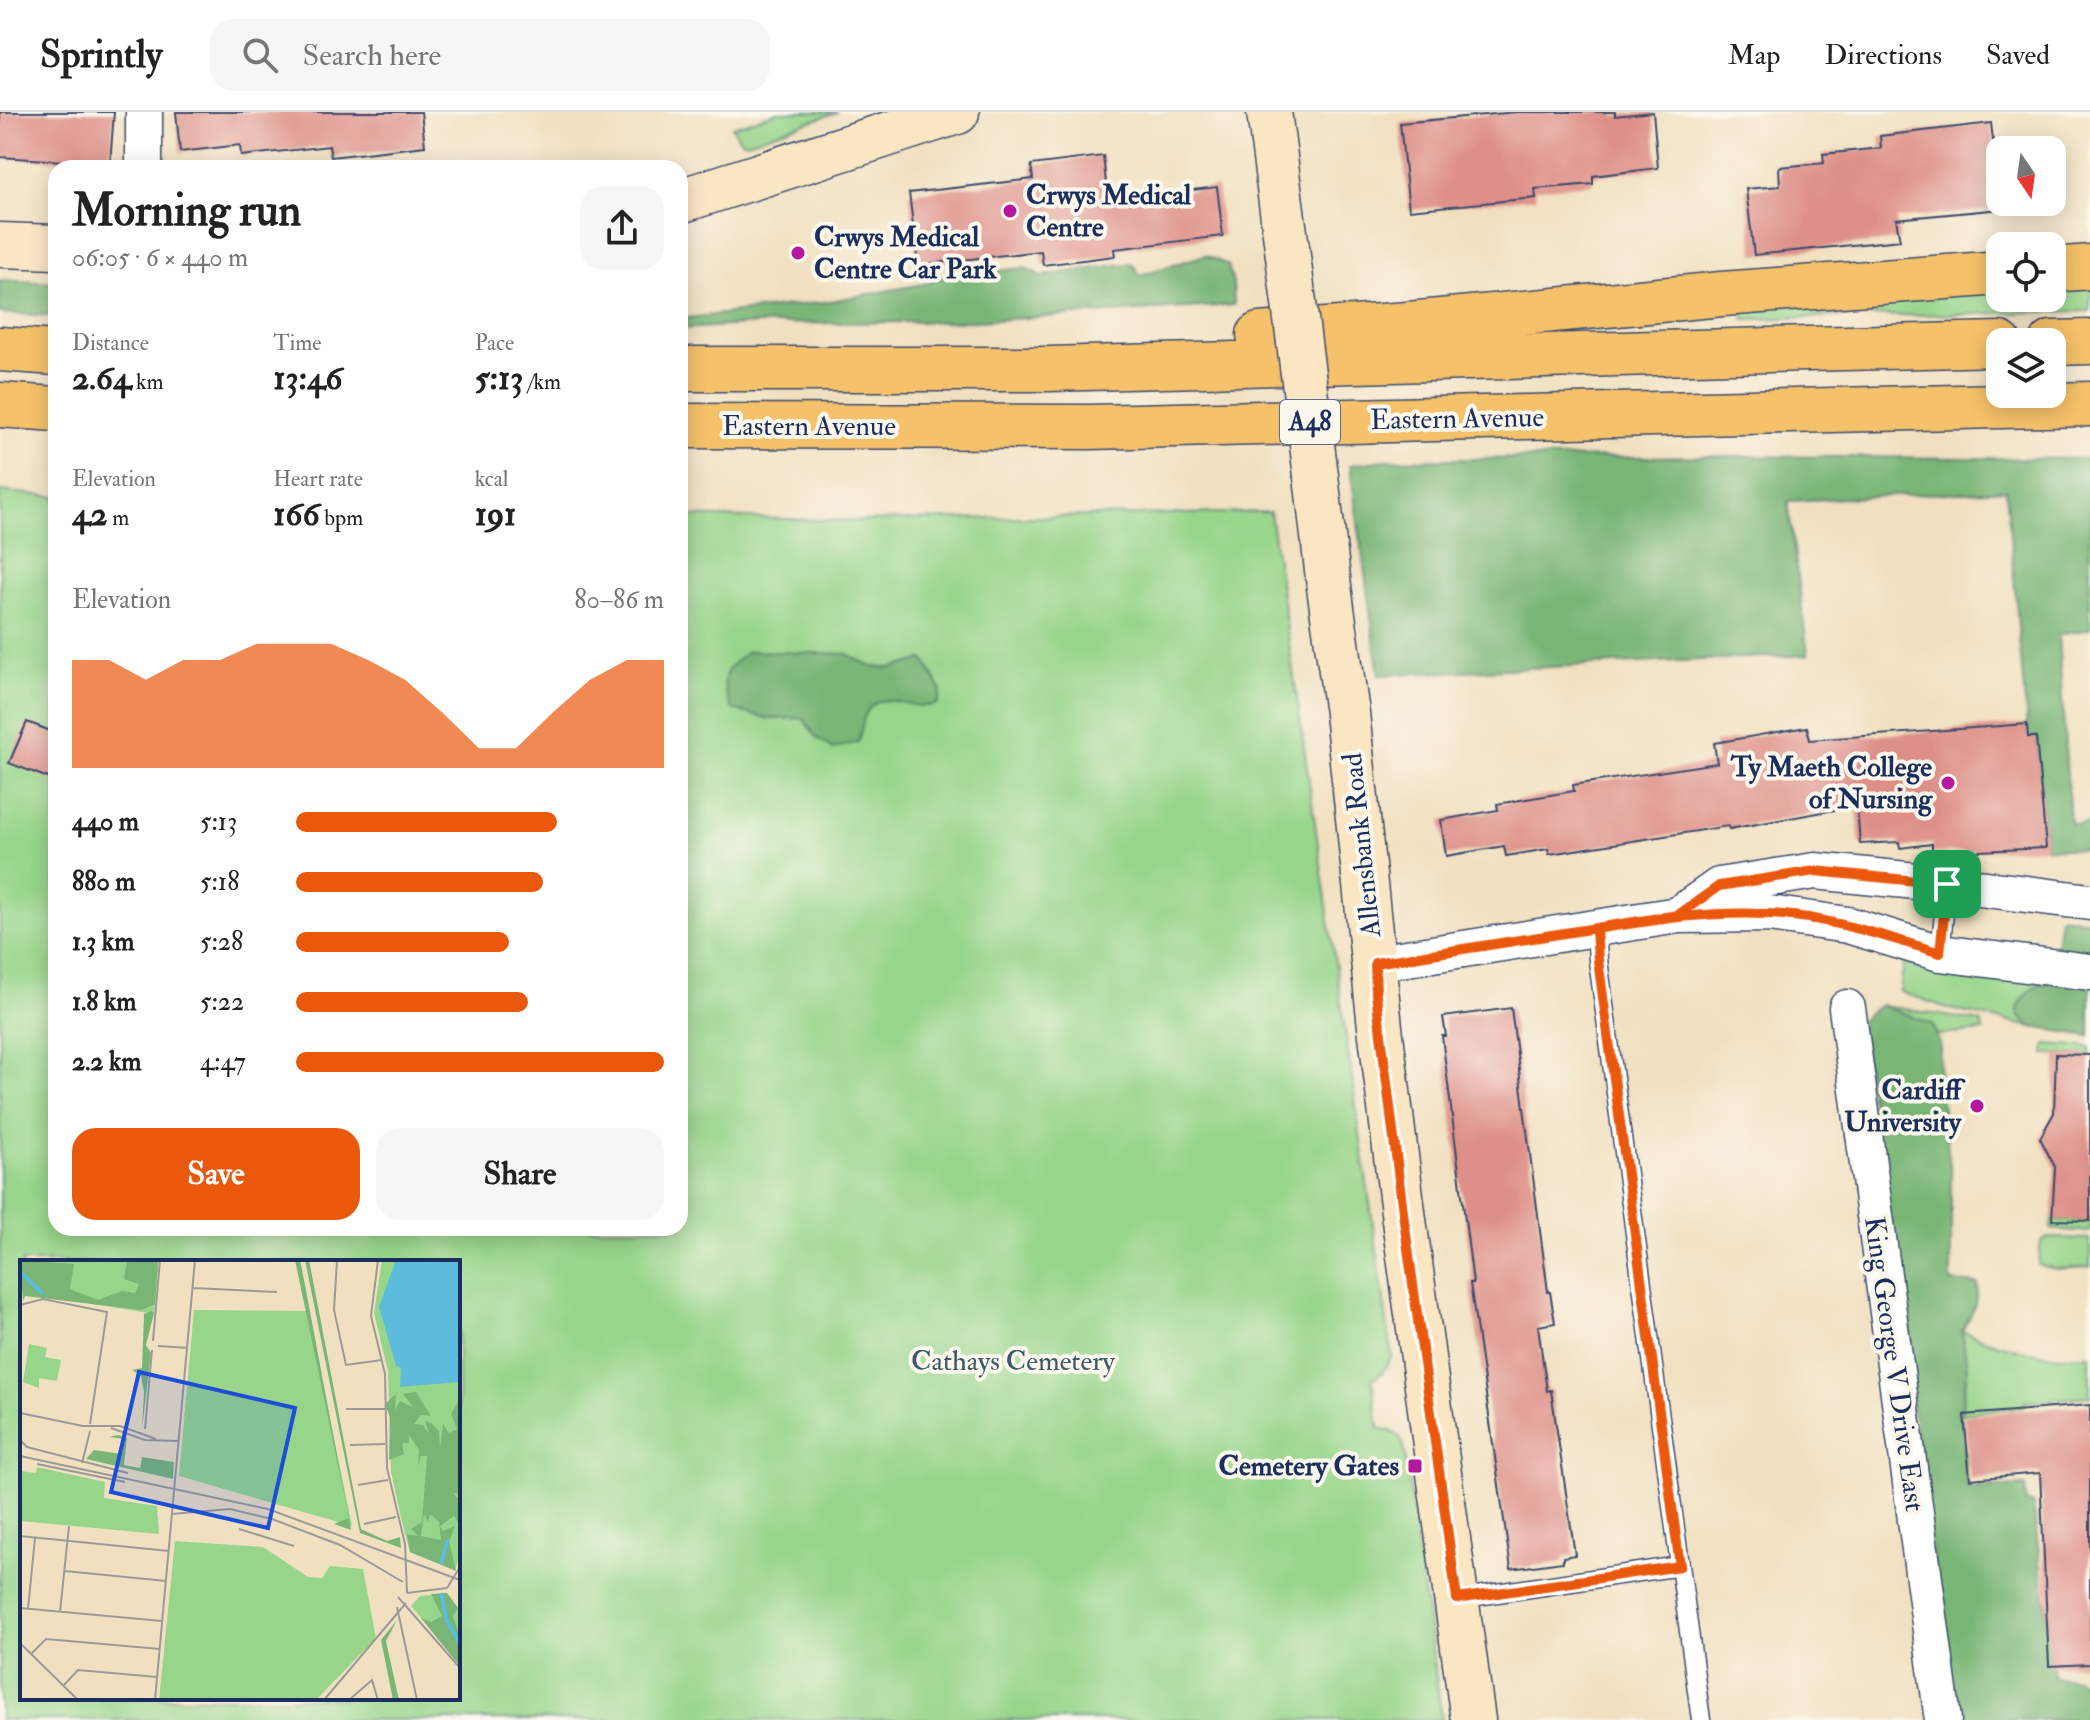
<!DOCTYPE html>
<meta charset="utf-8">
<style>
body{margin:0;font-family:"IM FELL Double Pica",serif;background:#f6f6f6;color:#222;height:100vh;display:flex;flex-direction:column;font-size:30px;white-space:nowrap}
*{box-sizing:border-box;margin:0}
p{font-size:26px;color:#767676}
.icon{flex:none;width:44px;height:44px;fill:none;stroke:currentColor;stroke-width:2;stroke-linecap:round;stroke-linejoin:round}
.map{position:relative;flex:1;overflow:hidden}
.panel{position:absolute;left:48px;top:48px;width:640px;height:1076px;display:flex;flex-direction:column;background:#fff;border-radius:24px;box-shadow:0 4px 20px #0003}
.panel>*{flex:none}
.needle{width:52px;rotate:167deg}
.controls{position:absolute;left:1986px;top:24px;display:grid;gap:16px}
.controls a{display:grid;place-items:center;width:80px;height:80px;border-radius:16px;background:#fff;box-shadow:0 4px 20px #0003;font-size:40px}
.pin{position:absolute;display:grid;place-items:center;width:68px;height:68px;color:#fff;margin:-34px;border-radius:16px;box-shadow:0 4px 12px #0006}
.round{display:grid;place-items:center;flex:none;width:84px;height:84px;border-radius:24px;background:#f6f6f6}
.headline{display:flex;align-items:center;justify-content:space-between;height:136px;padding:0 24px}
h1{font-size:44px;font-weight:700;line-height:60px}
.metrics{display:grid;grid-template-columns:repeat(3,1fr);gap:12px;height:136px;padding:8px 24px}
.metrics div{display:grid;align-content:center}
.metrics b{font-size:34px;font-weight:700}
.metrics small{font-size:22px;font-weight:400}
.metrics p{font-size:22px}
.chart{height:224px;padding:16px 24px}
.chart p{display:flex;justify-content:space-between}
.chart svg{width:100%;height:144px;margin-top:8px;fill:#ea580c;opacity:.7}
.button{display:flex;gap:16px;margin-top:auto;padding:16px 24px}
.button a{flex:1;height:92px;border-radius:24px;background:#ea580c;color:#fff;font-size:32px;font-weight:700;line-height:92px;text-align:center}
.button a+a{background:#f6f6f6;color:#222}
ul{padding:0 24px;list-style:none;font-size:26px}
li{display:grid;grid-template-columns:128px 96px 1fr;align-items:center;height:60px}
li i{height:20px;border-radius:10px;background:#ea580c}
header{display:flex;align-items:center;gap:48px;box-sizing:border-box;height:112px;padding:0 40px;background:#fff;border-bottom:2px solid #e0e0e0}
header strong{font-size:38px}
nav{display:flex;gap:44px;margin-inline-start:auto;font-size:28px}
.search{width:560px;height:72px;background:#f6f6f6;display:flex;align-items:center;gap:20px;box-sizing:border-box;padding:0 28px;border-radius:24px;color:#767676;font-size:30px}
.map>svg:first-child{display:block}
.green{fill:#97d58a;stroke:#598274;stroke-width:2;fill-rule:evenodd}
.forest{fill:#79b676;stroke:#4a726a;stroke-width:2}
.building{fill:#de9088}
.lines{fill:none;stroke-linecap:round;stroke-linejoin:round}
.lane-casing{stroke:#3b4a6d;stroke-width:21}
.street-casing{stroke:#3b4a6d;stroke-width:39}
.secondary-casing{stroke:#3b4a6d;stroke-width:47}
.highway-casing{stroke:#3b4a6d;stroke-width:47}
.lane{stroke:#fff;stroke-width:18}
.street{stroke:#fff;stroke-width:36}
.secondary{stroke:#fbe6c4;stroke-width:44}
.highway{stroke:#f5c16b;stroke-width:44}
.secondary-bridge-casing{stroke:#3b4a6d;stroke-width:47;stroke-linecap:butt}
.secondary-bridge{stroke:#fbe6c4;stroke-width:44}
.route-casing{stroke:#fff;stroke-width:16}
.route{stroke:#ea580c;stroke-width:10}
.poi-dot{fill:#b5179e;stroke:#fbf7ec;stroke-width:3}
.labels{text-anchor:middle;dominant-baseline:central;stroke-width:8;stroke-linejoin:round;paint-order:stroke}
.shield{fill:#fbf7ec;stroke:#5e6b89;stroke-width:2}
.shield-label{font-size:26px;font-weight:bold;fill:#1b2f5e}
.poi-label{font-size:28px;font-weight:bold;fill:#1b2f5e;stroke:#fbf7ec;text-anchor:end}
.street-label{font-size:28px;fill:#1b2f5e;stroke:#fbf7ec}
.park-label{font-size:28px;fill:#3a5869;stroke:#fbf7ec}
.inset-river{fill:none;stroke:#5dbcdb;stroke-width:4}
.inset-road{fill:none;stroke:#9b9999;stroke-width:2}
.view{fill:#1d4ed8;fill-opacity:0.15;stroke:#1d4ed8;stroke-width:4}
.inset-edge{fill:none;stroke:#1b2f5e;stroke-width:4}
</style>
<header>
<strong>Sprintly</strong>
<div class="search"><svg class="icon" aria-label="search" viewBox="0 0 24 24"><circle cx="10" cy="10" r="6"/><path d="M15 15l6 6"/></svg>Search here</div>
<nav><a>Map</a><a>Directions</a><a>Saved</a></nav>
</header>
<div class="map">
<svg width="2090" height="1608" viewBox="0 0 2090 1608">
<rect width="100%" height="100%" fill="#fbf7ec"/>
<filter id="ink" filterUnits="userSpaceOnUse"><feTurbulence type="fractalNoise" baseFrequency=".0125" numOctaves="2"/><feDisplacementMap in="SourceGraphic" scale="16" xChannelSelector="R" yChannelSelector="G"/><feConvolveMatrix kernelMatrix="1 2 1 2 8 2 1 2 1" color-interpolation-filters="sRGB"/></filter>
<filter id="wash" filterUnits="userSpaceOnUse"><feTurbulence type="fractalNoise" baseFrequency=".006" numOctaves="4" result="noise"/><feDisplacementMap in="SourceGraphic" scale="32" xChannelSelector="R" yChannelSelector="G"/><feGaussianBlur stdDeviation="1.8" result="paint"/><feColorMatrix in="noise" values="0 0 0 0 0 0 0 0 0 0 0 0 0 0 0 0 0 1.4 0 .05"/><feComposite in="paint" operator="in"/></filter>
<g filter="url(#wash)">
<rect width="100%" height="100%" fill="#f1e0c0"/>
<!-- green -->
<g class="green">
<polygon points="778,0 838,0 747,30 740,27 732,15"/>
<polygon points="2090,171 2090,199 1744,207 1743,195 2000,177 2000,186 2052,186 2052,173"/>
<path d="M 0,379 L 56,385 L 56,1116 L 680,1116 L 680,404 L 859,409 L 1270,400 L 1392,1244 L 1382,1261 L 1372,1267 L 1379,1316 C 1393,1319 1401,1322 1404,1336 L 1442,1608 L 0,1608 ZM 22,1150 L 458,1150 L 458,1586 L 22,1586 Z"/>
<polygon points="1904,851 2050,871 2019,904 2032,915 1954,898 1900,880"/>
<polygon points="1881,893 1981,910 1983,919 1938,923 1932,912"/>
<polygon points="2046,932 2090,935 2090,943 2045,942"/>
<polygon points="2052,1108 2090,1109 2090,1120 2051,1117"/>
<polygon points="2046,1126 2090,1127 2090,1155 2056,1157 2038,1153 2041,1129"/>
<path d="M 1962,1219 C 2003,1235 2045,1248 2090,1243 L 2090,1284 L 2024,1290 L 2024,1295 L 1961,1301 L 1967,1257 Z"/>
</g>
<!-- forest -->
<g class="forest">
<polygon points="1205,143 1228,153 1233,172 1234,193 976,209 761,212 680,217 680,207 825,190 929,171 945,164 1025,156 1042,164 1132,151 1140,163"/>
<polygon points="0,168 56,171 56,204 0,201"/>
<polygon points="1724,344 2090,347 2090,517 2058,523 2070,712 2090,711 2090,738 2046,736 2036,625 2028,625 2006,378 1788,389 1808,543 1379,563 1350,353 1384,348"/>
<path d="M 748,539 L 847,542 L 872,555 L 892,556 L 924,547 L 941,578 L 938,591 C 916,603 884,574 867,599 C 862,607 861,621 858,630 L 833,637 L 816,625 L 803,606 L 769,607 L 732,597 C 718,566 723,559 748,539 Z"/>
<polygon points="2060,804 2090,809 2090,848 2055,842"/>
<path d="M 2048,871 L 2090,872 L 2090,924 L 2032,915 L 2019,904 L 2018,894 C 2027,882 2032,873 2048,871 Z"/>
<polygon points="1881,893 1932,912 1940,932 1939,967 1951,1061 1951,1170 1978,1172 1976,1193 1962,1219 1967,1257 1961,1301 1967,1376 2025,1374 2026,1391 2033,1392 2054,1565 2077,1567 2090,1576 2090,1608 1955,1608 1860,910 1868,901"/>
</g>
<g id="blocks">
<!-- building -->
<g class="building">
<polygon points="0,0 114,0 110,52 0,45"/>
<polygon points="176,0 421,0 425,34 331,45 329,34 241,44 240,33 180,40"/>
<polygon points="1517,0 1615,0 1615,4 1653,0 1658,56 1593,64 1593,72 1535,77 1536,86 1409,98 1400,11"/>
<polygon points="1991,11 2001,97 1896,107 1900,128 1754,143 1746,77 1780,74 1779,55 1824,51 1823,42 1881,36 1880,24"/>
<polygon points="1103,44 1108,88 1217,75 1223,124 1114,137 1115,144 1043,153 1041,139 918,153 909,81 1033,67 1031,53"/>
<polygon points="27,610 56,621 56,669 9,651"/>
<polygon points="2027,612 2028,625 2036,625 2046,736 1932,741 1932,732 1900,736 1899,730 1860,732 1857,694 1729,717 1728,714 1549,742 1548,737 1506,744 1504,734 1446,744 1441,708 1498,698 1497,692 1574,679 1573,673 1717,651 1714,631 1807,615 1810,628"/>
<polygon points="1511,896 1548,1180 1550,1180 1555,1211 1538,1214 1547,1279 1551,1278 1575,1443 1563,1445 1563,1450 1511,1457 1470,1171 1473,1171 1442,924 1446,924 1443,905"/>
<polygon points="2056,942 2090,943 2090,1109 2052,1108 2055,1055 2040,1026 2054,1001"/>
<polygon points="2090,1293 2090,1552 2049,1554 2040,1361 1970,1367 1964,1303"/>
</g>
</g>
</g>
<g filter="url(#ink)">
<use href="#blocks" fill-opacity="0" stroke="#3b4a6d" stroke-width="2"/>
<g class="lines">
<!-- lane casing -->
<g class="lane-casing">
<g id="lane">
<polyline points="1596,817 1598,848 1701,1608"/>
<polyline points="1940,841 1947,772"/>
<polyline points="1457,1487 1680,1454"/>
</g>
</g>
<!-- street casing -->
<g class="street-casing">
<g id="street">
<polyline points="144,0 144,56"/>
<polyline points="1678,803 1719,774 1815,759 1947,772 2090,790"/>
<polyline points="1375,851 1678,803 1769,802 1848,813 1940,841 2090,860"/>
<polyline points="1847,896 1943,1608"/>
</g>
</g>
<!-- secondary casing -->
<g class="secondary-casing">
<g id="secondary">
<polyline points="1269,0 1287,136"/>
<polyline points="680,89 957,0"/>
<polyline points="0,133 56,135"/>
<polyline points="1316,364 1329,475 1347,601 1380,915 1404,1108 1473,1608"/>
</g>
</g>
<!-- highway casing -->
<g class="highway-casing">
<g id="highway">
<polyline points="2052,158 2090,155"/>
<polyline points="1259,223 1408,212 1722,182 2000,161"/>
<polyline points="2052,231 2090,230"/>
<polyline points="0,237 56,241"/>
<polyline points="680,257 1048,257 2000,232"/>
<polyline points="0,293 56,297"/>
<polyline points="680,314 1090,315 2090,292"/>
</g>
</g>
<!-- lane -->
<use href="#lane" class="lane"/>
<!-- street -->
<use href="#street" class="street"/>
<!-- secondary -->
<use href="#secondary" class="secondary"/>
<!-- highway -->
<use href="#highway" class="highway"/>
<!-- secondary-bridge casing -->
<g class="secondary-bridge-casing">
<polyline id="secondary-bridge" points="1287,136 1316,364"/>
</g>
<!-- secondary-bridge -->
<use href="#secondary-bridge" class="secondary-bridge"/>
</g>
</g>
<g class="lines" filter="url(#ink)">
<!-- route casing -->
<g class="route-casing">
<path id="route" d="M 1947,772 L 1815,759 L 1719,774 L 1678,803 L 1375,851 L 1376,882 L 1404,1108 L 1457,1487 L 1680,1454 L 1598,848 L 1596,817 C 1653,808 1709,799 1767,802 C 1826,804 1884,824 1940,841 L 1947,772"/>
</g>
<!-- route -->
<use href="#route" class="route"/>
</g>
<!-- markers -->
<g class="poi-dot">
<circle cx="1010" cy="99" r="8"/>
<circle cx="798" cy="141" r="8"/>
<circle cx="1948" cy="671" r="8"/>
<circle cx="1977" cy="994" r="8"/>
<rect x="1407" y="1346" width="16" height="16" rx="4"/>
</g>
<g class="labels">
<!-- shield labels -->
<rect class="shield" x="1280" y="288" width="60" height="44" rx="6"/>
<g class="shield-label">
<text x="1310" y="310">A48</text>
</g>
<!-- poi labels -->
<g class="poi-label">
<text x="1026" y="83" text-anchor="start">Crwys Medical<tspan x="1026" dy="32">Centre</tspan></text>
<text x="814" y="125" text-anchor="start">Crwys Medical<tspan x="814" dy="32">Centre Car Park</tspan></text>
<text x="1932" y="655">Ty Maeth College<tspan x="1932" dy="32">of Nursing</tspan></text>
<text x="1961" y="978">Cardiff<tspan x="1961" dy="32">University</tspan></text>
<text x="1399" y="1354">Cemetery Gates</text>
</g>
<!-- street labels -->
<g class="street-label">
<text transform="translate(1457 307) rotate(-1)">Eastern Avenue</text>
<text x="809" y="314">Eastern Avenue</text>
<text transform="translate(1362 733) rotate(-96)">Allensbank Road</text>
<text transform="translate(1894 1252) rotate(82)">King George V Drive East</text>
</g>
<!-- park labels -->
<g class="park-label">
<text x="1013" y="1249">Cathays Cemetery</text>
</g>
</g>
<!-- overview -->
<g transform="translate(20 1148)">
<rect width="440" height="440" fill="#f1e0c0"/>
<path d="M 0,0 L 139,0 L 134,54 L 0,32 ZM 362,0 L 440,0 L 440,295 L 435,310 L 390,292 L 382,262 L 371,212 L 368,111 L 354,53 ZM 174,50 L 288,51 L 332,266 L 159,216 ZM 9,84 L 27,88 L 25,97 L 41,100 L 37,121 L 19,118 L 19,128 L 3,122 ZM 17,207 L 85,222 L 84,238 L 137,246 L 139,274 L 0,261 L 0,211 L 16,213 ZM 155,281 L 243,287 L 288,317 L 302,318 L 310,306 L 343,309 L 356,378 L 296,440 L 139,440 ZM 427,333 L 440,350 L 440,403 L 391,346 L 400,336 Z" fill="#97d58a"/>
<path d="M 0,0 L 54,4 L 50,29 L 78,40 L 102,31 L 115,33 L 119,24 L 104,19 L 107,0 L 138,0 L 135,44 L 122,50 L 5,36 L 3,41 ZM 275,0 L 280,0 L 286,30 L 331,270 L 314,264 L 329,258 ZM 285,0 L 289,0 L 341,269 L 367,281 L 380,277 L 381,288 L 340,273 ZM 131,51 L 134,53 L 126,85 L 131,93 L 122,169 L 124,132 L 121,116 L 112,110 L 122,108 L 124,54 ZM 396,132 L 411,156 L 401,155 L 394,164 L 403,165 L 409,174 L 405,161 L 411,163 L 419,171 L 420,189 L 423,164 L 429,173 L 437,169 L 431,154 L 440,139 L 439,234 L 433,233 L 439,240 L 440,265 L 434,256 L 420,266 L 423,271 L 435,266 L 429,281 L 436,311 L 390,292 L 387,274 L 398,276 L 391,269 L 402,262 L 407,196 L 401,196 L 398,206 L 399,190 L 389,175 L 389,183 L 382,183 L 384,194 L 369,200 L 370,157 L 365,144 L 376,134 L 375,150 L 380,141 L 393,147 L 383,134 ZM 404,254 L 408,262 L 410,254 L 419,262 L 421,280 L 401,276 ZM 98,175 L 107,178 L 104,205 L 120,208 L 122,197 L 154,202 L 153,219 L 66,199 L 74,190 L 102,194 L 105,179 L 89,177 ZM 427,333 L 438,348 L 433,356 L 440,377 L 438,404 L 401,358 L 411,362 L 422,356 L 411,334 ZM 377,360 L 366,381 L 379,440 L 373,440 L 361,380 Z" fill="#79b676" fill-rule="evenodd"/>
<path d="M 376,0 L 440,0 L 438,122 L 380,127 L 381,108 L 376,106 L 359,47 Z" fill="#5dbcdb"/>
<path class="inset-river" d="M 0,12 L 23,34M 421,304 L 428,279M 421,333 L 427,361 L 440,384"/>
<path class="inset-road" d="M 317,0 L 314,50 L 326,105 L 362,100M 358,0 L 351,56 L 365,114 L 367,208 L 385,284 L 387,333M 173,28 L 257,32M 0,45 L 23,39 L 87,52 L 70,164M 133,81 L 140,0M 138,86 L 168,88M 326,149 L 366,149M 0,153 L 63,166 L 100,166 L 136,179M 91,168 L 125,180 L 159,181M 125,169 L 132,90M 0,180 L 7,187 L 108,213M 330,185 L 365,184M 0,196 L 248,249 L 440,320M 62,203 L 70,171M 17,204 L 105,222M 338,225 L 368,220M 152,254 L 210,249 L 252,259 L 320,285 L 383,322M 344,264 L 376,257M 219,269 L 274,286M 0,276 L 149,291M 45,311 L 146,321M 427,328 L 440,307M 387,333 L 427,328M 378,337 L 440,408M 377,347 L 397,440M 0,348 L 142,361M 8,349 L 15,278M 40,352 L 49,266M 0,383 L 58,440M 11,394 L 26,379 L 140,389M 43,426 L 58,410 L 137,417M 135,440 L 175,0M 304,440 L 386,343M 329,440 L 352,420 L 358,440"/>
<path class="view" d="M 119,112 L 275,148 L 248,268 L 91,232 Z"/>
<rect width="440" height="440" class="inset-edge"/>
</g>
</svg>
<div class="controls">
<a><svg class="needle" viewBox="-14 -14 28 28"><path d="M0-13l5 13h-10z" fill="#e53935"/><path d="M0 13l5-13h-10z" fill="#767676"/></svg></a>
<a><svg class="icon" aria-label="locate" viewBox="0 0 24 24"><circle cx="12" cy="12" r="6"/><path d="M12 2v4M12 18v4M2 12h4M18 12h4"/></svg></a>
<a><svg class="icon" aria-label="layers" viewBox="0 0 24 24"><path d="M12 4l9 5-9 5-9-5zM3 14l9 5 9-5"/></svg></a>
</div>
<div class="pin" style="left:1947px;top:772px;background:#1e9e55"><svg class="icon" aria-label="arrive" viewBox="0 0 24 24"><path d="M6 21V4h12l-3 4 3 4H6"/></svg></div>
<section class="panel">
<div class="headline"><div><h1>Morning run</h1><p>06:05 · 6 × 440 m</p></div><a class="round"><svg class="icon" aria-label="share" viewBox="0 0 24 24"><path d="M12 15V3M7 8l5-5 5 5M5 13v7h14v-7"/></svg></a></div>
<div class="metrics">
<div><p>Distance</p><b>2.64<small> km</small></b></div>
<div><p>Time</p><b>13:46</b></div>
<div><p>Pace</p><b>5:13<small> /km</small></b></div>
</div>
<div class="metrics">
<div><p>Elevation</p><b>42<small> m</small></b></div>
<div><p>Heart rate</p><b>166<small> bpm</small></b></div>
<div><p>kcal</p><b>191</b></div>
</div>
<div class="chart"><p><span>Elevation</span>80–86 m</p>
<svg viewBox="0 0 160 44" preserveAspectRatio="none"><path d="M0 44V11L10 11L20 17L30 11L40 11L50 6L60 6L70 6L80 11L90 17L100 27L110 38L120 38L130 27L140 17L150 11L160 11V44z"/></svg>
</div>
<ul>
<li><b>440 m</b>5:13<i style="width:71%"></i></li>
<li><b>880 m</b>5:18<i style="width:67%"></i></li>
<li><b>1.3 km</b>5:28<i style="width:58%"></i></li>
<li><b>1.8 km</b>5:22<i style="width:63%"></i></li>
<li><b>2.2 km</b>4:47<i style="width:100%"></i></li>
</ul>
<div class="button"><a>Save</a><a>Share</a></div>
</section>
</div>
